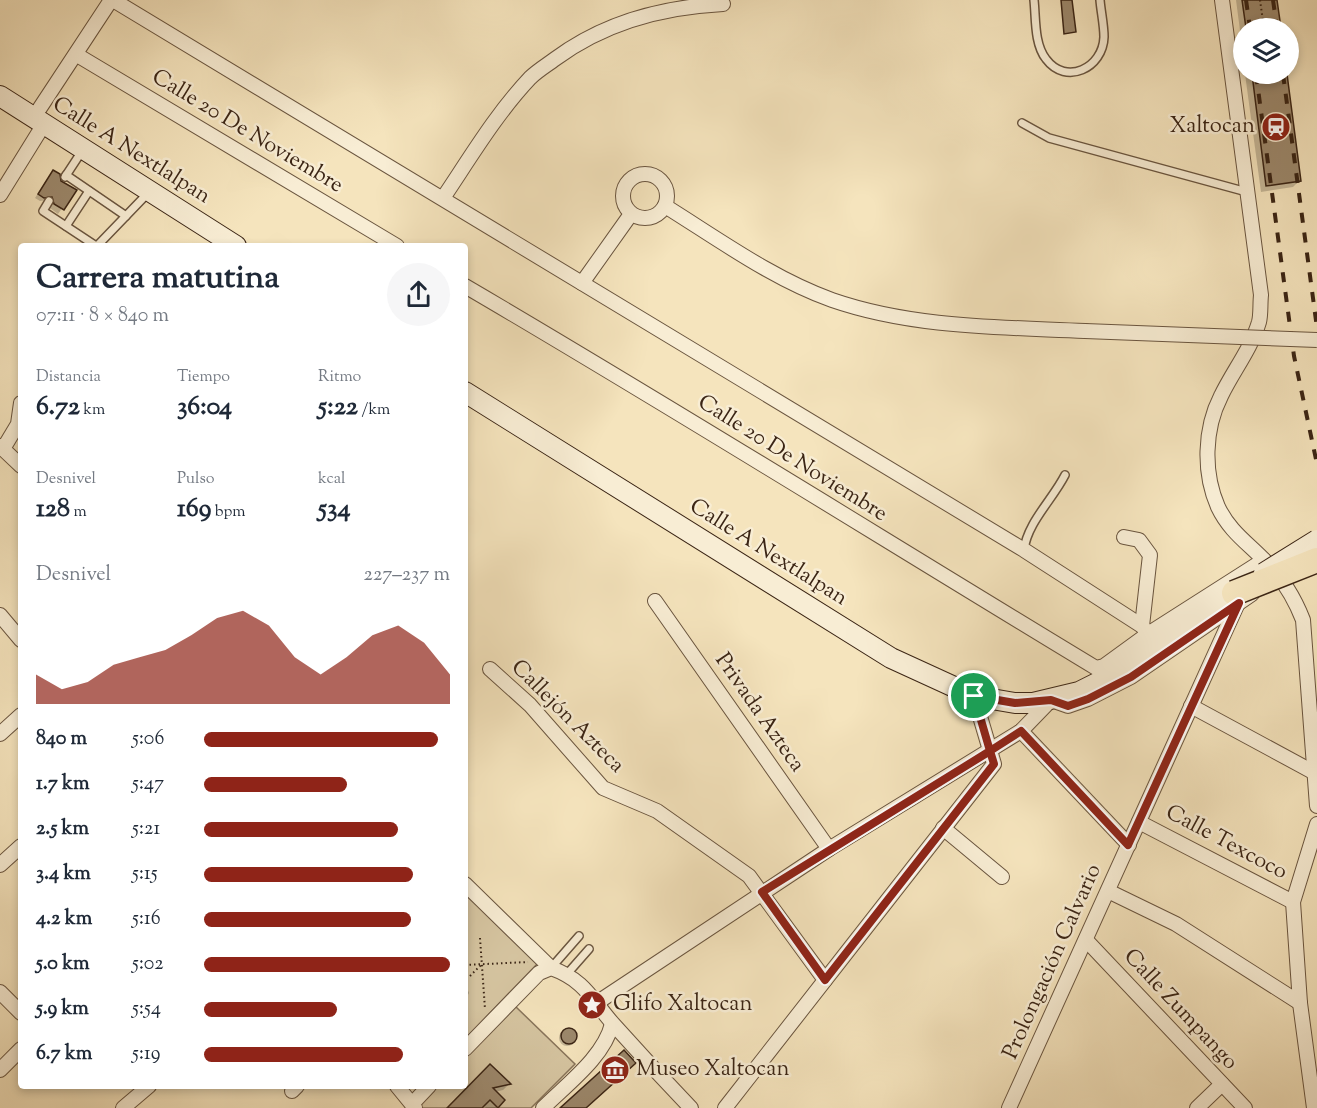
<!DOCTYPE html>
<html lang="es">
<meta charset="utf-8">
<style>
body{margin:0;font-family:"Sorts Mill Goudy",serif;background:#f6f6f7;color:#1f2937;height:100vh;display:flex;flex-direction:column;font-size:22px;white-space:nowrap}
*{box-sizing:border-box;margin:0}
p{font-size:20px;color:#747a83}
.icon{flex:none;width:33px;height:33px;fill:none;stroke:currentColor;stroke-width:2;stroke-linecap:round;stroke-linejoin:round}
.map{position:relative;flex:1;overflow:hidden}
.side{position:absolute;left:18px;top:243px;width:450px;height:846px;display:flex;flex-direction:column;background:#fff;border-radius:6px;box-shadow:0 3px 9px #0003}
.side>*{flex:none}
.controls{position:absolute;left:1233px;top:18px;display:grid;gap:12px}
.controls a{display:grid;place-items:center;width:66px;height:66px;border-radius:50%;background:#fff;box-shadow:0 3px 9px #0003;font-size:30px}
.pin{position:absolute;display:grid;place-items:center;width:51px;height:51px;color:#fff;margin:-26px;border:3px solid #fff;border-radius:50%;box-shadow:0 2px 6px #0007}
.round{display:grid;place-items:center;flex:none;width:63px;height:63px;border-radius:32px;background:#f6f6f7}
.head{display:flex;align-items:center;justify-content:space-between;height:102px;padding:0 18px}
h1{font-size:33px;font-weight:700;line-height:45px}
.stats{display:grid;grid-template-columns:repeat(3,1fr);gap:9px;height:102px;padding:6px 18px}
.stats div{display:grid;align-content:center}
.stats b{font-size:26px;font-weight:700}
.stats small{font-size:16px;font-weight:400}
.stats p{font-size:16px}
.chart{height:168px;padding:12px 18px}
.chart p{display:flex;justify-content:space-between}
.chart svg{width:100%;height:108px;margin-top:6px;fill:#8f2418;opacity:.7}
ul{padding:0 18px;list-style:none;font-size:20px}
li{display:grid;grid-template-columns:96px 72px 1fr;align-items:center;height:45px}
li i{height:15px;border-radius:8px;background:#8f2418}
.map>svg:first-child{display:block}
.green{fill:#d5c4a0;stroke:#88745a;stroke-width:1.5}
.shadow{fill:#0003}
.building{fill:#9c886c;stroke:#3b2515;stroke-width:1.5}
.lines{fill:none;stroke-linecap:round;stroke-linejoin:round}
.service-casing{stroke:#6a553f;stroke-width:10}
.minor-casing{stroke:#6a553f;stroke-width:16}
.secondary-casing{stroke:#3b2515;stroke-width:22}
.path{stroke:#3b2515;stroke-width:2;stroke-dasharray:1.5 3;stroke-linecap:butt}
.service{stroke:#f8edd4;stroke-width:7}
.minor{stroke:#f8edd4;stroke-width:14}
.secondary{stroke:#f8edd4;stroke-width:20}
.rail{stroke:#3b2515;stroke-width:4;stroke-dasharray:10 10;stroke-linecap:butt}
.minor-bridge-casing{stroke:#6a553f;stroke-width:16;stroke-linecap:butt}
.secondary-bridge-casing{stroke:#3b2515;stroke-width:22;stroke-linecap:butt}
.motorway-bridge-casing{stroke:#3b2515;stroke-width:27;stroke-linecap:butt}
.minor-bridge{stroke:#f8edd4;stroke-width:14}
.secondary-bridge{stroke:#f8edd4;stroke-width:20}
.motorway-bridge{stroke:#f5e4bd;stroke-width:24}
.route-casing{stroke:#fff;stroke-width:12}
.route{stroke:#8f2418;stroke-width:8}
.labels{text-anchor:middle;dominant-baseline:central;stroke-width:5;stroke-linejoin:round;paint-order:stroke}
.poi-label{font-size:22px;fill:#3b2515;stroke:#f8edd4;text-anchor:start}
.street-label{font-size:22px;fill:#3b2515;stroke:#f8edd4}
</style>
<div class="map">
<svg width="1317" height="1108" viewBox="0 0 1317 1108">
<rect width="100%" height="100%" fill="#f5e4bd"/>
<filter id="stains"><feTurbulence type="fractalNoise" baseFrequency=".00333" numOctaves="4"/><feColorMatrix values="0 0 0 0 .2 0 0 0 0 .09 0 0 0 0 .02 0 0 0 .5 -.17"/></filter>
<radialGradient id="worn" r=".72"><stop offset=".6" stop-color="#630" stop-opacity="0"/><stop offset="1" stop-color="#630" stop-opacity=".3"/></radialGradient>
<!-- green -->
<g class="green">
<polygon points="465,894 539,962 465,1039"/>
<polygon points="515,1006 575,1064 531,1108 422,1108 420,1105 438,1086 465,1086 465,1058"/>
</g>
<!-- shadow -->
<g class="shadow">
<polygon points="1236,0 1276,0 1279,28 1244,28 1244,61"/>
<polygon points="1245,74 1285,74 1299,181 1293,187 1261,192"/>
<polygon points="49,176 75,190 58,214 50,208 48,200 40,201 35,198"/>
<polygon points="465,983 469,993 465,1000"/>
<circle cx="567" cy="1038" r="8"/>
<polygon points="490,1066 509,1084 503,1090 495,1092 503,1100 496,1108 486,1108 483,1105 480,1108 449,1108"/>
</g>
<!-- building -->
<g class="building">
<polygon points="1061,0 1072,0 1076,32 1064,34"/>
<polygon points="1242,0 1277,0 1281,28 1246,28"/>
<polygon points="1252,74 1287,74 1301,181 1266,186"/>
<polygon points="53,170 60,174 61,181 77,190 64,210 54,204 52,197 44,198 38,194"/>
<circle cx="569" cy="1036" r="8"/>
<polygon points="624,1050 636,1063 586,1108 560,1108"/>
<polygon points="490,1064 511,1084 493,1088 505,1100 498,1108 490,1100 482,1108 447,1108"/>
</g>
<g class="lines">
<!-- service casing -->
<g class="service-casing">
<g id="service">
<path d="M 1034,0 C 1036,18 1034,44 1046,59 C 1066,86 1103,68 1104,37 C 1104,25 1101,12 1100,0"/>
<polyline points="1022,123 1049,138 1247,192"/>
<polyline points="66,175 126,216"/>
<polyline points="65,177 82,151"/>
<polyline points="49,201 43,211 96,246"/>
<polyline points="66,226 89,191"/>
<polyline points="97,246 149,192"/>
<path d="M 1024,550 C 1027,523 1053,499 1065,475"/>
<polyline points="551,968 579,936"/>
<polyline points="567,974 589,949"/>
</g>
</g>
<!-- minor casing -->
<g class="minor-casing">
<g id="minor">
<polyline points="113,0 1024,550 1142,626 1148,634"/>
<path d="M 1222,0 L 1261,295 C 1260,304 1261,314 1259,322 C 1251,349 1233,371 1221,396 C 1204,429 1203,473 1218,507 C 1230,532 1248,543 1266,562 C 1283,579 1294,597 1303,620 L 1317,806"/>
<polyline points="77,55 397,246"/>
<polyline points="34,117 111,0"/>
<circle cx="645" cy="196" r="22"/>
<polyline points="0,195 44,124"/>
<path d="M 443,198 C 470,158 496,114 530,78 C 537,71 547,65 555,59 C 605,22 662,7 723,4"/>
<path d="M 665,206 C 718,239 773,279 832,300 C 913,328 1000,327 1085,331"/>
<polyline points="582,283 631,214"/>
<path d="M 465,286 C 677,410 886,541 1096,668 L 1104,666 L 1148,634 L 1264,560"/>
<polyline points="0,446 21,466"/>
<polyline points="3,449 18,424 21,403"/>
<polyline points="1124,537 1139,540 1150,555 1142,626"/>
<polyline points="655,601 829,849"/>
<polyline points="0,615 21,640"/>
<polyline points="490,669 530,705 603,788 657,811 749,876 825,980"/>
<polyline points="1191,706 1315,773"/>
<polyline points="1021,731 1129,845"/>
<polyline points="0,734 21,715"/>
<polyline points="1139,822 1293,902"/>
<polyline points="943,828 1002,877"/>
<polyline points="0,865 21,846"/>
<polyline points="465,884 551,968"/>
<polyline points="1108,891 1176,924 1300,1003"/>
<polyline points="1086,940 1245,1108"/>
<polyline points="0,992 21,1013"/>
<polyline points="598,1002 829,849 1021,731 1051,700 1068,706 1088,699 1131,677 1252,594"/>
<path d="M 465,1049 L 539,973 L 551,968 C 587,981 592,1001 615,1026 C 640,1054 665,1081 691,1108"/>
<polyline points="0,1070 21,1049"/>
<polyline points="397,1086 415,1108"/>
<polyline points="292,1091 297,1086"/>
<polyline points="412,1104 429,1086"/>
<polyline points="123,1108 149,1086"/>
<path d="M 543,1108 C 567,1084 604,1057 612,1024"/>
<polyline points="725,1108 994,764 974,696"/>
<polyline points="1009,1108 1238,603"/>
<polyline points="1197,1108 1222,1084"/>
<polyline points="1314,1108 1300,1003 1293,902 1317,824"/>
</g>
</g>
<!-- secondary casing -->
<g class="secondary-casing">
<g id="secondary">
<polyline points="0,96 236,246"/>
<polyline points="465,392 891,658 974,696 1015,703 1033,703 1079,692 1125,669 1234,593"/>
</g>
</g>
<!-- path -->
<g class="path">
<polyline points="1260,0 1264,28"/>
<polyline points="480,938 485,1009"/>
<polyline points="465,965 528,962"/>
<polyline points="470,976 481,965"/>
</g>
<!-- service -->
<use href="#service" class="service"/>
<!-- minor -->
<use href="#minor" class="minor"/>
<!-- secondary -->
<use href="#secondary" class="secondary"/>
<!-- rail -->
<g class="rail">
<polyline points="1246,0 1250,28"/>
<polyline points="1273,0 1277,28"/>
<polyline points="1256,74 1294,356 1317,464"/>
<polyline points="1283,74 1317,328"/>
</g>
<!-- minor-bridge casing -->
<g class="minor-bridge-casing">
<polyline id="minor-bridge" points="1085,331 1317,340"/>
</g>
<!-- secondary-bridge casing -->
<g class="secondary-bridge-casing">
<polyline id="secondary-bridge" points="1264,573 1317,540"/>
</g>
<!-- motorway-bridge casing -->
<g class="motorway-bridge-casing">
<polyline id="motorway-bridge" points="1234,593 1317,560"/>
</g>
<!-- minor-bridge -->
<use href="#minor-bridge" class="minor-bridge"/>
<!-- secondary-bridge -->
<use href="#secondary-bridge" class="secondary-bridge"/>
<!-- motorway-bridge -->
<use href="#motorway-bridge" class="motorway-bridge"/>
</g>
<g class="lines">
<!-- route casing -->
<g class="route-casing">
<polyline id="route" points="974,696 990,751 762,892 825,980 994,764 990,751 1021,731 1128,845 1239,603 1131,677 1088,699 1068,706 1051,700 1015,703 974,696"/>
</g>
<!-- route -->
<use href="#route" class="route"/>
</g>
<!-- icons -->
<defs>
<g id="station-disc" transform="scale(1.5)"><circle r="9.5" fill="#8f2418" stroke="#f8edd4"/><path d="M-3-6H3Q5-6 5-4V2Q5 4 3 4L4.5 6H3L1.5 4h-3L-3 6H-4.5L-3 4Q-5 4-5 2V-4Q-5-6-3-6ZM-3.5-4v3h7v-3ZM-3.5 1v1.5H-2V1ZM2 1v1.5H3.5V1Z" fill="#fff"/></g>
<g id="sight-disc" transform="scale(1.5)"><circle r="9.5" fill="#8f2418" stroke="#f8edd4"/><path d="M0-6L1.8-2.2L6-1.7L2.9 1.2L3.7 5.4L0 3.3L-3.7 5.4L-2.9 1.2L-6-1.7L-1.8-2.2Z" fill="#fff"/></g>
<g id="museum-disc" transform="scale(1.5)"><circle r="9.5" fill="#8f2418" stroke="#f8edd4"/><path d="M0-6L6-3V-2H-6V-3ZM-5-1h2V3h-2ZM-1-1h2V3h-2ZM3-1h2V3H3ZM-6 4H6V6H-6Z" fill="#fff"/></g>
</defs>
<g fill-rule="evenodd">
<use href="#station-disc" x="1276" y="127"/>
<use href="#sight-disc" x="592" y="1005"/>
<use href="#museum-disc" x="615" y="1070"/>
</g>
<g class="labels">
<!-- poi labels -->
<g class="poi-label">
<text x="1255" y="127" text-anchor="end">Xaltocan</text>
<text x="613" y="1005">Glifo Xaltocan</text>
<text x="636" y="1070">Museo Xaltocan</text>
</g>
<!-- street labels -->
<g class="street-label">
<text transform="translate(247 132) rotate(31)">Calle 20 De Noviembre</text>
<text transform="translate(131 151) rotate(32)">Calle A Nextlalpan</text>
<text transform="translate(792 459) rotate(32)">Calle 20 De Noviembre</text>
<text transform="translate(768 553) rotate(32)">Calle A Nextlalpan</text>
<text transform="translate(759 713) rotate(55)">Privada Azteca</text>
<text transform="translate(567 717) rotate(45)">Callejón Azteca</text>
<text transform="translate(1226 843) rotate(28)">Calle Texcoco</text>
<text transform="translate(1053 962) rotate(-66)">Prolongación Calvario</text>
<text transform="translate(1180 1010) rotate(47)">Calle Zumpango</text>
</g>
</g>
<rect width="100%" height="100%" filter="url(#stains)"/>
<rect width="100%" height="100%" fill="url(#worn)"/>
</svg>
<div class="controls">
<a><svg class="icon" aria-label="layers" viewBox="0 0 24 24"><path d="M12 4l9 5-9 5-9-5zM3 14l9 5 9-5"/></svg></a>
</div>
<div class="pin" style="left:974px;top:696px;background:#1e9e55"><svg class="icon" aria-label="arrive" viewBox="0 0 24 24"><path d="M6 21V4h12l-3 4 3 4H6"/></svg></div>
<section class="side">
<div class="head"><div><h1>Carrera matutina</h1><p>07:11 · 8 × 840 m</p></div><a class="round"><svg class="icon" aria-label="share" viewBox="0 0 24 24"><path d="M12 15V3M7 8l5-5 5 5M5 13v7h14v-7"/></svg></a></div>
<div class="stats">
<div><p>Distancia</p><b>6.72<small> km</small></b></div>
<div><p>Tiempo</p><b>36:04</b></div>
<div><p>Ritmo</p><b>5:22<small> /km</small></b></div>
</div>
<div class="stats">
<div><p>Desnivel</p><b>128<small> m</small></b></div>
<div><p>Pulso</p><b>169<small> bpm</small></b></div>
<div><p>kcal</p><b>534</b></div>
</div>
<div class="chart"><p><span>Desnivel</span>227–237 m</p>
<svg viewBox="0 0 160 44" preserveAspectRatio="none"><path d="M0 44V32L10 38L20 35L30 28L40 25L50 22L60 16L70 9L80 6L90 12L100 25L110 32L120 25L130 16L140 12L150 19L160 32V44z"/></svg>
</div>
<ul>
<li><b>840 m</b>5:06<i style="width:95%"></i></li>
<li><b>1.7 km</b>5:47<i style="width:58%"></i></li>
<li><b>2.5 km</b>5:21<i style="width:79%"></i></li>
<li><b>3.4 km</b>5:15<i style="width:85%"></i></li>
<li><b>4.2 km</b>5:16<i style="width:84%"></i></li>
<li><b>5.0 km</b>5:02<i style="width:100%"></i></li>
<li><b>5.9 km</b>5:54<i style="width:54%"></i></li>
<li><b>6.7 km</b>5:19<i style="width:81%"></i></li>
</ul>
</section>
</div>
